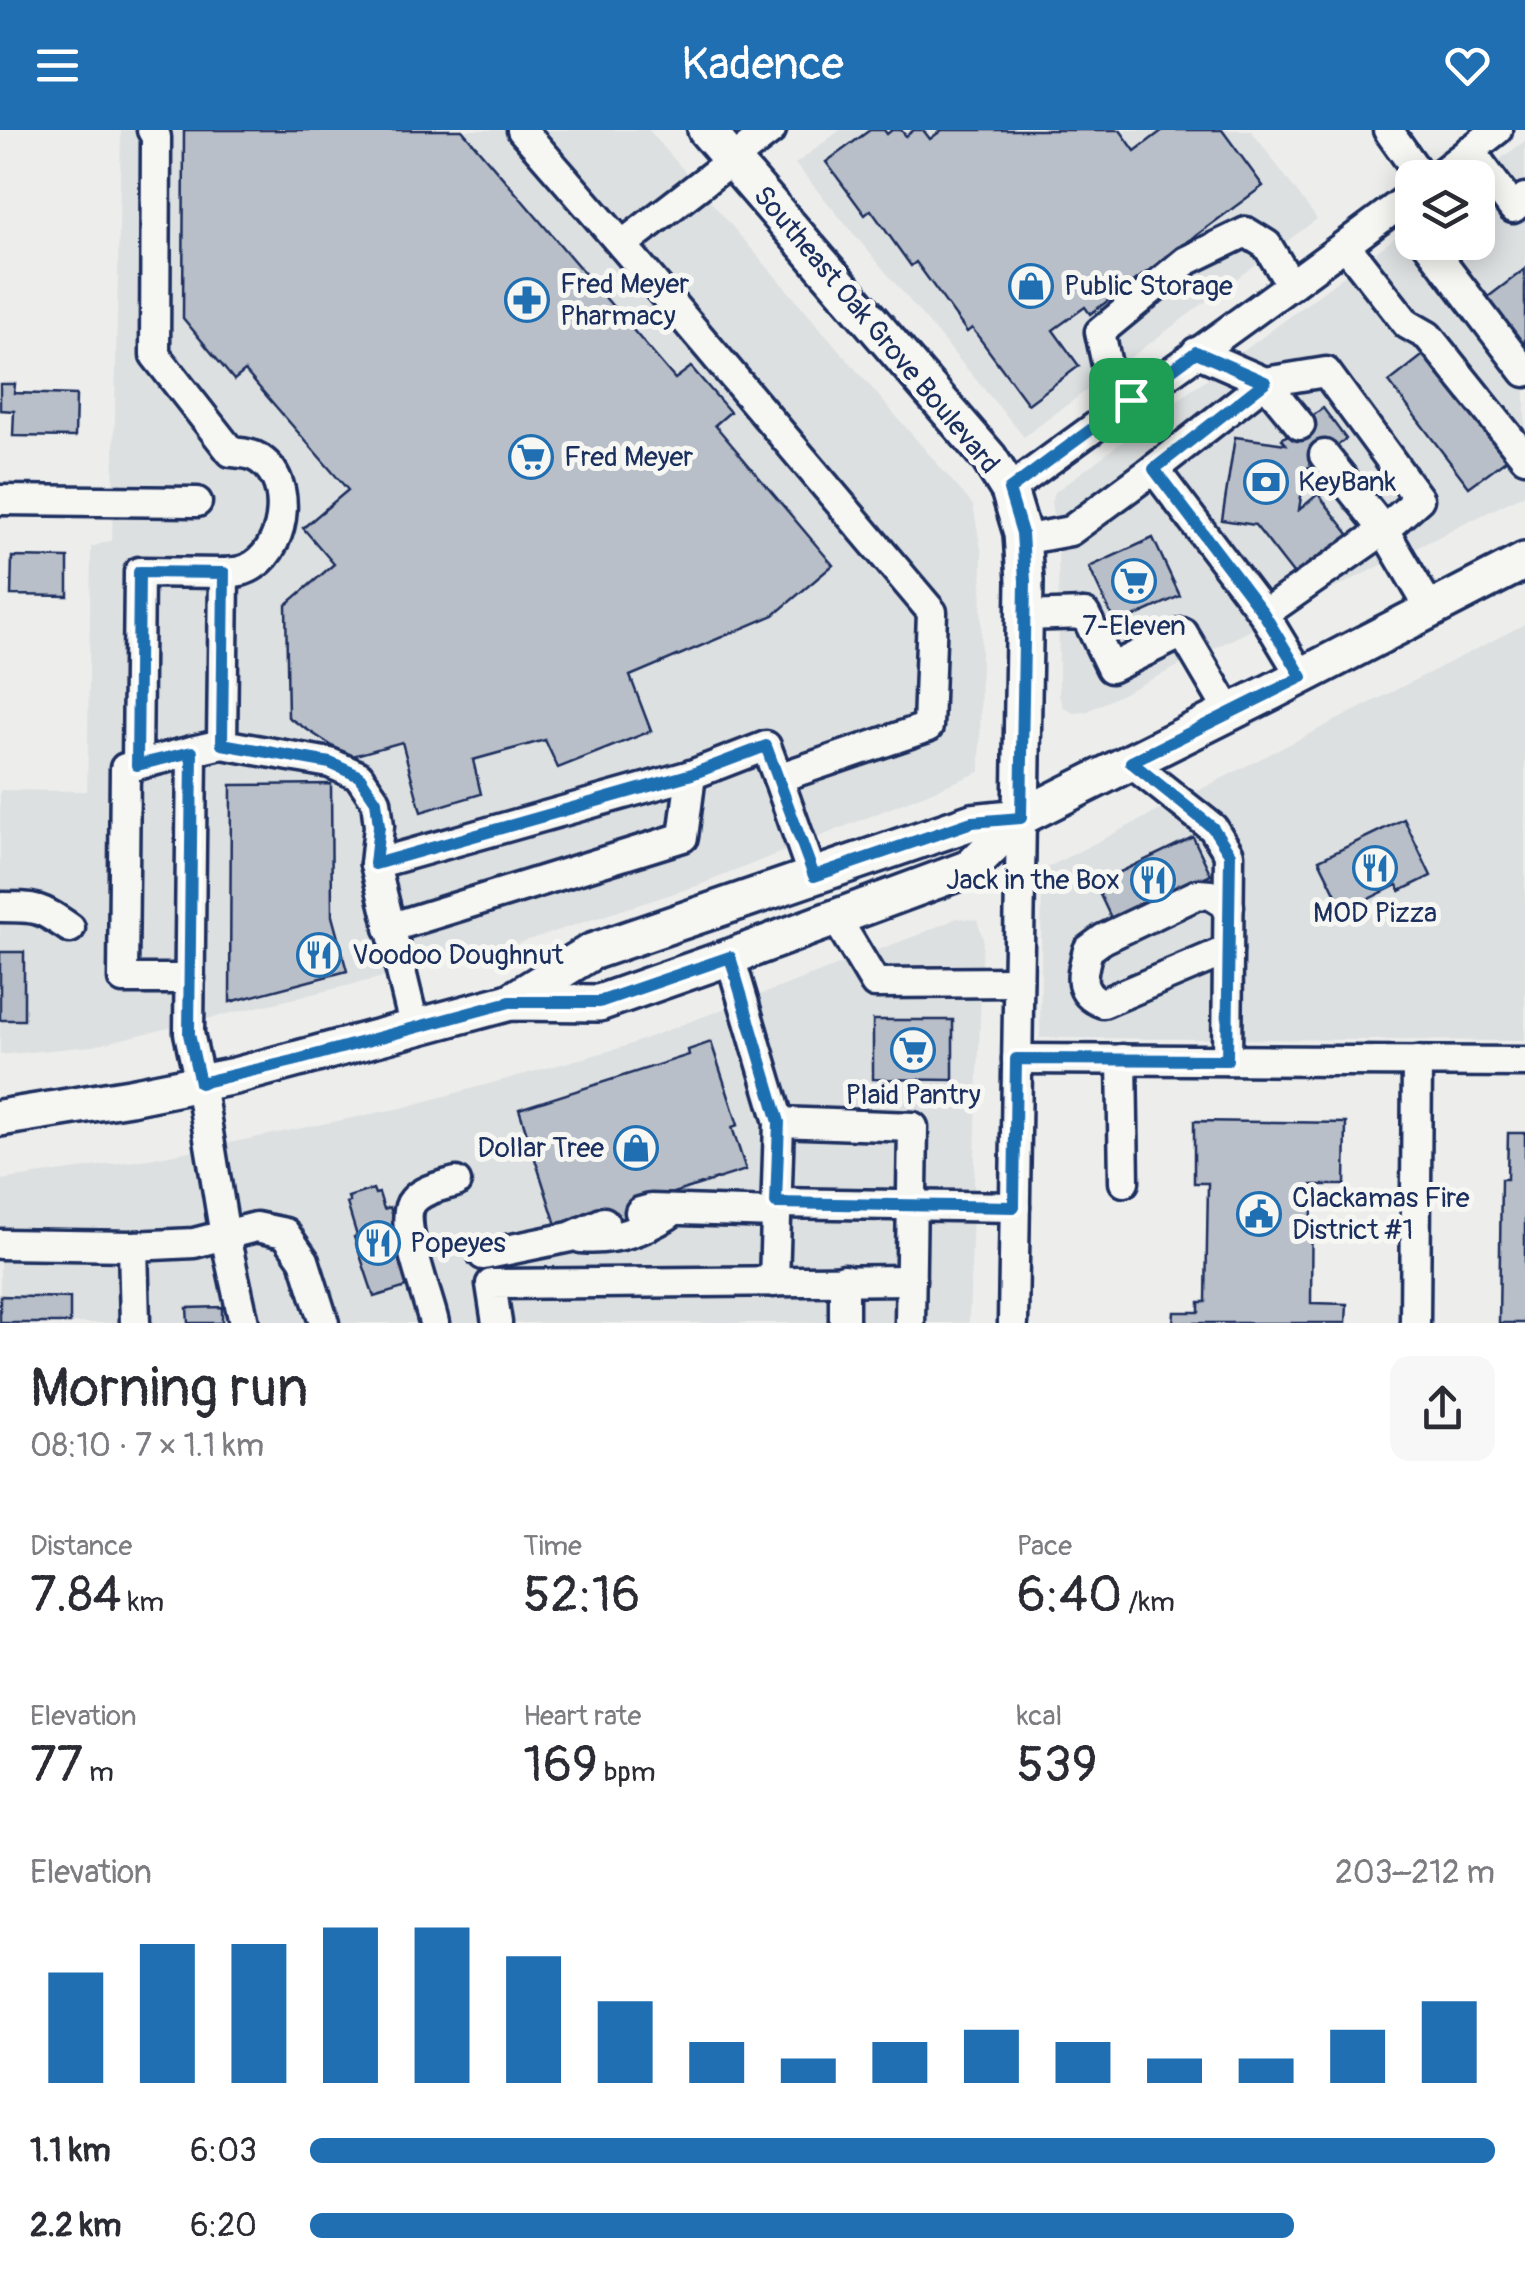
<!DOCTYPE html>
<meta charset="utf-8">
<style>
body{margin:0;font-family:Pangolin,sans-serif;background:#f7f7f7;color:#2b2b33;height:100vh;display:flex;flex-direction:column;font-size:38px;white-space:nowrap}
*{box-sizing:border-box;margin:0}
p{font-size:32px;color:#7c7c81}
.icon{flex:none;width:55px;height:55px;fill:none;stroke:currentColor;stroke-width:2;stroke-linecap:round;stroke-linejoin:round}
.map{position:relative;height:1193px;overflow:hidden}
.side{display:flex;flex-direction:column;background:#fff;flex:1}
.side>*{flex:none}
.controls{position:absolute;left:1395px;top:30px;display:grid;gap:20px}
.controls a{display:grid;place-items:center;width:100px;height:100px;border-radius:20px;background:#fff;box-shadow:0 5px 25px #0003;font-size:50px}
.pin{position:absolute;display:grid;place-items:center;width:85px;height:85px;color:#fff;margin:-42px;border-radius:20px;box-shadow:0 5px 15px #0006}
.round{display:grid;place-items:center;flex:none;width:105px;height:105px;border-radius:20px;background:#f7f7f7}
.head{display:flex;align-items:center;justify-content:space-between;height:170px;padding:0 30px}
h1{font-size:55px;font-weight:600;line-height:75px}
.metrics{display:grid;grid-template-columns:repeat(3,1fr);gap:15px;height:170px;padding:10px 30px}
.metrics div{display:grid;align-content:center}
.metrics b{font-size:50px;font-weight:600}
.metrics small{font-size:28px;font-weight:400}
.metrics p{font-size:28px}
.chart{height:280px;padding:20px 30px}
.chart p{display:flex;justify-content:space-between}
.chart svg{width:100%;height:180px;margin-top:10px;stroke:#1f6fb2;stroke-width:6}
ul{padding:0 30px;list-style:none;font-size:32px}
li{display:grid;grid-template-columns:160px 120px 1fr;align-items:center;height:75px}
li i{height:25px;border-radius:12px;background:#1f6fb2}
header{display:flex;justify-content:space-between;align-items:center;height:130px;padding:0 30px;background:#1f6fb2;color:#fff;font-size:45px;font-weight:600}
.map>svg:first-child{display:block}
.built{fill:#dde0e1}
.building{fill:#b9bfc8;stroke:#1b2f5e;stroke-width:2.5}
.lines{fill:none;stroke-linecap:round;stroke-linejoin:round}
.minor-casing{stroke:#1b2f5e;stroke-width:35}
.major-casing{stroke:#1b2f5e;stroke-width:42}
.minor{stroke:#f6f6f2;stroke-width:28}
.major{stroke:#f6f6f2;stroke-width:35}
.route-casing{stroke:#fff;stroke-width:20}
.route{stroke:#1f6fb2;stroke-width:12}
.labels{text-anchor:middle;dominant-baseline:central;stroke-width:10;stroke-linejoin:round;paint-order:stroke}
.poi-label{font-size:28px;fill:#1b2f5e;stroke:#f6f6f2;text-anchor:start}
.street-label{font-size:28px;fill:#1b2f5e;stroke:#f6f6f2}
</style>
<header><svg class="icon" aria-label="menu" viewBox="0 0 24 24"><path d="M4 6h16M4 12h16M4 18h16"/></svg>Kadence<svg class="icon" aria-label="heart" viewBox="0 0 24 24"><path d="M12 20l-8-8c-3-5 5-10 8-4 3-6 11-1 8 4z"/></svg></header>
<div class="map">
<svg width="1525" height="1193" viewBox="0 0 1525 1193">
<rect width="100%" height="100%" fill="#edeeec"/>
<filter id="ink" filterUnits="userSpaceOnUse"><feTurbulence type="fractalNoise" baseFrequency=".01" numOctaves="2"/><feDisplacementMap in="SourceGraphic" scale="20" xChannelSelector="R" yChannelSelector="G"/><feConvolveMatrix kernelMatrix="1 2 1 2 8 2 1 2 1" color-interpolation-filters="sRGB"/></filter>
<g filter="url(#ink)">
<!-- built -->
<g class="built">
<polygon points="121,0 649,0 973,375 982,425 980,642 700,755 494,821 93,916 0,925 0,660 87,661 91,417 112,410"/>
<polygon points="840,0 1251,0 1317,89 1024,307 795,34"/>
<polygon points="1525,11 1525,364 1086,582 1074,583 1064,578 1059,566 1058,417 1051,372 1055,362 1412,95 1412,112 1478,112 1476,47"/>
<polygon points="1525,494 1525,911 1040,908 1042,740"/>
<polygon points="957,788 977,790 983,808 969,1193 0,1193 0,1050 154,1028 401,978 623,917 920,804"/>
</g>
<!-- building -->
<g class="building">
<polygon points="184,0 462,0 675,249 691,237 730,282 715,295 833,435 774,485 630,546 651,601 558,638 545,610 473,630 481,664 421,682 402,612 349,627 288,587 286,475 334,434 303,398 348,360 245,241 234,250 183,188"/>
<polygon points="870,0 884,0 887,4 892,0 901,0 906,6 914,0 923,0 930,9 942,0 1120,0 1135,21 1163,0 1222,0 1263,56 1090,184 1085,177 1053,200 1079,236 1028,274 972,198 967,202 916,132 911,136 871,80 865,85 826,32"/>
<polygon points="1525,139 1525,225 1484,170"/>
<polygon points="1426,223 1507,329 1469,357 1389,252"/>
<polygon points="0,254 15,254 14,263 76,265 75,307 13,306 14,281 0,280"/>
<polygon points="1323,278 1346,309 1305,340 1299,380 1318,364 1352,408 1298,450 1255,395 1222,390 1235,307 1286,314 1282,309"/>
<polygon points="1153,408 1180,466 1116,495 1089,437"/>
<polygon points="12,427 68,428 68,466 11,465"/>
<polygon points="331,654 332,786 347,841 230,872 231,655"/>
<polygon points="1404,689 1431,746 1400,761 1397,755 1344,781 1319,730"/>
<polygon points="1193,707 1211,745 1113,792 1095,754"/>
<rect x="0" y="822" width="24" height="68"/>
<polygon points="873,890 953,890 953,950 873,949"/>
<polygon points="711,912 738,995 732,997 746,1040 638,1074 642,1087 607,1099 558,1101 519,979 689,925 688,920"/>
<polygon points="1194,991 1346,993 1345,1055 1312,1055 1311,1173 1347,1174 1346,1193 1173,1193 1174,1182 1199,1182 1199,1172 1206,1172 1208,1053 1194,1053"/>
<polygon points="1508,1003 1525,1003 1525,1193 1499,1193 1501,1049 1507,1049"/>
<polygon points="373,1059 375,1064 379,1063 384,1079 390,1077 413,1155 374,1167 354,1107 357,1106 347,1073 350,1072 348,1067"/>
<polygon points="0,1166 70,1168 70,1193 0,1193"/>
<polygon points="222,1177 222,1193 188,1193 187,1178"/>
</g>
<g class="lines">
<!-- minor casing -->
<g class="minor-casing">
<g id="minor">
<path d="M 152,0 L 156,7 L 155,225 L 231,322 C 238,323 248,323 254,326 C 295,345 287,414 254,435 C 244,442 235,442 224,443 L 222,614 L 330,633 L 359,646 L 376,671 L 379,696 L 375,734 L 415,899"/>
<polyline points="522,0 622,115"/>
<polyline points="771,0 622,115 932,482 928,597 778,648 813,747"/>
<polyline points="1388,0 1422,48"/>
<polyline points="1470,20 1513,78 1525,68"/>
<polyline points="1435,48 1497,0"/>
<polyline points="1426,112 1525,242"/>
<polyline points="1346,116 1407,194 1428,206 1525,327"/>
<polyline points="1196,222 1265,252 1300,295"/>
<polyline points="1131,270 1107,235 1100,202 1186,131 1246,102 1267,115 1291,155"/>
<polyline points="1324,325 1384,400 1431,480"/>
<polyline points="1154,339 1264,484 1302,547"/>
<path d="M 1009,360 C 1143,261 1280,165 1412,65"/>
<polyline points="0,370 197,372"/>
<polyline points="1022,410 1070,401 1154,339 1265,252 1326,242 1419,369 1384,400 1264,484"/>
<polyline points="1024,486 1085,484 1111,538 1183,503 1230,583"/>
<polyline points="222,614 192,621 189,903 200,953 225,1106 244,1193"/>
<polyline points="1131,633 1213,698 1229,724 1227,930"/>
<polyline points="137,635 139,442 224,443"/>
<polyline points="375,734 691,645 766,616 778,648"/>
<path d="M 0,777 C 38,777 39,777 70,798"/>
<polyline points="836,788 875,853 1018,852"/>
<polyline points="389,798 683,707 691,645"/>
<path d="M 1228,820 L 1103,873 C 1075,863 1082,844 1088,820 L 1103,809 L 1198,764 L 1211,765 L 1229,776"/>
<polyline points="730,827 779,992 774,1152"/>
<polyline points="190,849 123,849 125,638 192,621"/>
<polyline points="1017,929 1525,932"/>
<polyline points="1122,929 1124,1052"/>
<polyline points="779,992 913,997 910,1193"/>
<polyline points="776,1073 1015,1077"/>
<polyline points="640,1082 651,1079 776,1083"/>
<path d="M 581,1108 C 613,1111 641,1102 668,1085"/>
<polyline points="0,1114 133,1116 194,1113 256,1097 285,1103 304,1130 324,1193"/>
<polyline points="133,1116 135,1193"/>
<polyline points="483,1125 570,1107 604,1092"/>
<path d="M 434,1193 C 429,1167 396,1089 413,1071 C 423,1059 442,1056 456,1052"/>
<polyline points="497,1193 491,1154 911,1150"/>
<polyline points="844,1193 844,1149"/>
<polyline points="1013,1193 1021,687"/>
<polyline points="1415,1193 1417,931"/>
</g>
</g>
<!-- major casing -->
<g class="major-casing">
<g id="major">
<polyline points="706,0 989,328 1009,360 1022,403 1025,451 1021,687"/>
<polyline points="510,872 591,822 972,692 1021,687"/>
<polyline points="0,988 130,967 235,946 510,872 599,873 730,827 970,738 1021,687 1271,562 1525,431"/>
</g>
</g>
<!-- minor -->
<use href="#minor" class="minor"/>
<!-- major -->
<use href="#major" class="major"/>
</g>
</g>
<g class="lines" filter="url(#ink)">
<!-- route casing -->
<g class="route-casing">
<polygon id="route" points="1196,222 1265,252 1154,339 1264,484 1302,547 1131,632 1213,698 1230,724 1227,930 1016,929 1014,1077 776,1073 779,992 730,827 599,872 510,872 293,931 200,953 189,904 192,622 137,635 139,442 224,443 222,614 330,633 359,646 376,671 379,696 375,734 692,644 766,616 814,746 972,692 1021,688 1025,451 1022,403 1009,360"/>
</g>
<!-- route -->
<use href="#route" class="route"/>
</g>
<!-- icons -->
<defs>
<g id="shop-ring" transform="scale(2.25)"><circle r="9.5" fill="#f6f6f2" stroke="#1f6fb2" stroke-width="1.5"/><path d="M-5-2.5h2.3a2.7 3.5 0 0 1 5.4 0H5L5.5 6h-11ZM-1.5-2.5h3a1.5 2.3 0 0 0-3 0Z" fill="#1f6fb2"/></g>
<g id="pharmacy-ring" transform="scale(2.25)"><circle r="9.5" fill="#f6f6f2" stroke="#1f6fb2" stroke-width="1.5"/><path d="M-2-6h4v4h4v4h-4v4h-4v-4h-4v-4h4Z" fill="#1f6fb2"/></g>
<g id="supermarket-ring" transform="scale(2.25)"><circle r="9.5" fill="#f6f6f2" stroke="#1f6fb2" stroke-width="1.5"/><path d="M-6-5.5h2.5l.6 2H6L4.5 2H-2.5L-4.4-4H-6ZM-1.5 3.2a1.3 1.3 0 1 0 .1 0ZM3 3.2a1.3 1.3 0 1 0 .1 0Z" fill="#1f6fb2"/></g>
<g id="bank-ring" transform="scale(2.25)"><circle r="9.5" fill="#f6f6f2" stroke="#1f6fb2" stroke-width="1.5"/><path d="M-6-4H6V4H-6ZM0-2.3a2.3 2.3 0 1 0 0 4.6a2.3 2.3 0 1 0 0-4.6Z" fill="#1f6fb2"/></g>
<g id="restaurant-ring" transform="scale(2.25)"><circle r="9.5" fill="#f6f6f2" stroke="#1f6fb2" stroke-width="1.5"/><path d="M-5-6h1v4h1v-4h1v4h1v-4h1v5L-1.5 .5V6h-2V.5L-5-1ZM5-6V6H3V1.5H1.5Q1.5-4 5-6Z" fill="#1f6fb2"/></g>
<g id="civic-ring" transform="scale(2.25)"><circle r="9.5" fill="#f6f6f2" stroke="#1f6fb2" stroke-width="1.5"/><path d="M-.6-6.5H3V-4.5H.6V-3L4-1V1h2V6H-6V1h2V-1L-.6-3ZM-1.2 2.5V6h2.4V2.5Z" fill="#1f6fb2"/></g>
</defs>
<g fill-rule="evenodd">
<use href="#shop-ring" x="1031" y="156"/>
<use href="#pharmacy-ring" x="527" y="170"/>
<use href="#supermarket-ring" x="531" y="327"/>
<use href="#bank-ring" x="1266" y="352"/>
<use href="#supermarket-ring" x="1134" y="451"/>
<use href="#restaurant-ring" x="1375" y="738"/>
<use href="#restaurant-ring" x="1153" y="750"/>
<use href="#restaurant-ring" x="319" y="825"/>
<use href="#supermarket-ring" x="913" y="920"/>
<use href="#shop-ring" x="636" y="1018"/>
<use href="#civic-ring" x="1259" y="1084"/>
<use href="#restaurant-ring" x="378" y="1113"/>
</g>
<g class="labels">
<!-- poi labels -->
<g class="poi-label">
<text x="560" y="154">Fred Meyer<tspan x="560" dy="32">Pharmacy</tspan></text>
<text x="1064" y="156">Public Storage</text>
<text x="564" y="327">Fred Meyer</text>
<text x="1298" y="352">KeyBank</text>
<text x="1134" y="496" text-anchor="middle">7-Eleven</text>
<text x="1120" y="750" text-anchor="end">Jack in the Box</text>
<text x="1375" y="783" text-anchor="middle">MOD Pizza</text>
<text x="352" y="825">Voodoo Doughnut</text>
<text x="913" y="965" text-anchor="middle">Plaid Pantry</text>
<text x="604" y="1018" text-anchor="end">Dollar Tree</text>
<text x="1292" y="1068">Clackamas Fire<tspan x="1292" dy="32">District #1</tspan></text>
<text x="410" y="1113">Popeyes</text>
</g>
<!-- street labels -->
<g class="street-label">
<text transform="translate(876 200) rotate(50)">Southeast Oak Grove Boulevard</text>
</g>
</g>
</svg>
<div class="controls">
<a><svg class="icon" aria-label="layers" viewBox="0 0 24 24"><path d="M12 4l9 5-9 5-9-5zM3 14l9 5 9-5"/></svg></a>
</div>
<div class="pin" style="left:1131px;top:270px;background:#1e9e55"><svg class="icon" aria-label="arrive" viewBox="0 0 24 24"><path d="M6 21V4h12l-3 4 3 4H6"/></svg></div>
</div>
<section class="side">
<div class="head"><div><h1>Morning run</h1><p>08:10 · 7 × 1.1 km</p></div><a class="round"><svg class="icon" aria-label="share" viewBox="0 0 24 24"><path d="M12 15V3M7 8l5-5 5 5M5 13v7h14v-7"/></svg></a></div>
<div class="metrics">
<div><p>Distance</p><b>7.84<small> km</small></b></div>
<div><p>Time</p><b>52:16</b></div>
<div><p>Pace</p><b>6:40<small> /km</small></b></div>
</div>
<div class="metrics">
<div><p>Elevation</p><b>77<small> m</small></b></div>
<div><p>Heart rate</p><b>169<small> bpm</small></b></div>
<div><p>kcal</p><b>539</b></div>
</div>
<div class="chart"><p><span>Elevation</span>203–212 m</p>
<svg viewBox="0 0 160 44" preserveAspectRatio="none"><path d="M5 44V17M15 44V10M25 44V10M35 44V6M45 44V6M55 44V13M65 44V24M75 44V34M85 44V38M95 44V34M105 44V31M115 44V34M125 44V38M135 44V38M145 44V31M155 44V24"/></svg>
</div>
<ul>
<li><b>1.1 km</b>6:03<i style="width:100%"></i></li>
<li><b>2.2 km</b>6:20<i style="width:83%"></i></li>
</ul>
</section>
